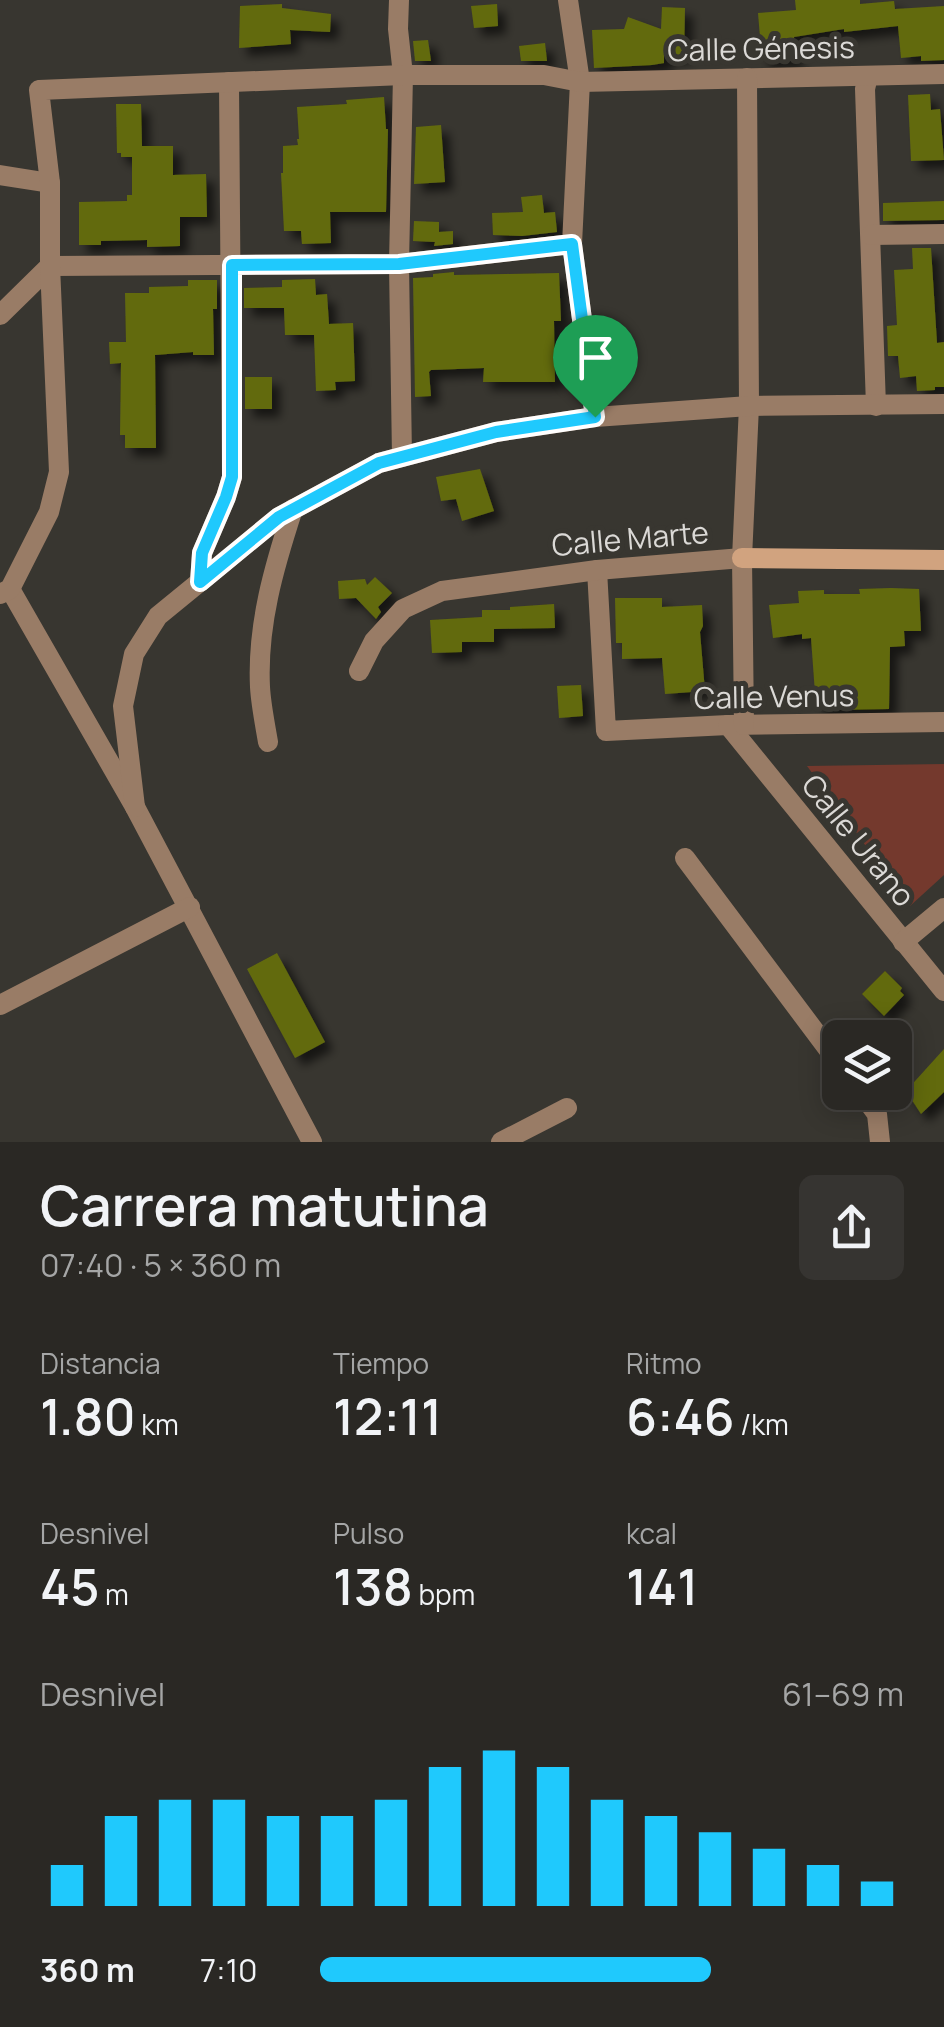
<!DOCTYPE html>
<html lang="es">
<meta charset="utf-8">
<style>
body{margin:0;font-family:Manrope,sans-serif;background:#363431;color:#f1f3f6;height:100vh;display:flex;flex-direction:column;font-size:38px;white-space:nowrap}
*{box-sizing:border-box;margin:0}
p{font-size:32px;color:#a5a6a6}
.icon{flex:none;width:55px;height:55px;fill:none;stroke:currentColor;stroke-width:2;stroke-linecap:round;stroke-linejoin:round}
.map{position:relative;height:1142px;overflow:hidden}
.panel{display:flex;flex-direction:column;background:#2a2824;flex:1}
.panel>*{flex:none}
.fabs{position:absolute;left:822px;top:1020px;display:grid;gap:20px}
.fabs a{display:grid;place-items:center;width:90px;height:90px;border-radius:15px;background:#2a2824;box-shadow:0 5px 25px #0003,0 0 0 2px #464441;font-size:50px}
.pin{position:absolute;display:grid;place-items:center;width:85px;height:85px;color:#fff;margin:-102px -42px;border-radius:50% 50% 50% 0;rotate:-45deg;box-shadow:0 0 10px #0007}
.pin .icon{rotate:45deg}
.round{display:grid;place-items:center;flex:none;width:105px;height:105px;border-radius:15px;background:#363431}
.overview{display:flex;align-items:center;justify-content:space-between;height:170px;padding:0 40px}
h1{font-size:55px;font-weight:600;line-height:75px}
.metrics{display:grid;grid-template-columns:repeat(3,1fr);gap:15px;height:170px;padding:10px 40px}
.metrics div{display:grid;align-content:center}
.metrics b{font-size:50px;font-weight:600}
.metrics small{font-size:28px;font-weight:400}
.metrics p{font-size:28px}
.chart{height:280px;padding:20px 40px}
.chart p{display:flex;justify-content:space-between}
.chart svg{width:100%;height:180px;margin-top:10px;stroke:#1fc9fd;stroke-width:6}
ul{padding:0 40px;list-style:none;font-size:32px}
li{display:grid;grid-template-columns:160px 120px 1fr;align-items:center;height:75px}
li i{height:25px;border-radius:12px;background:#1fc9fd}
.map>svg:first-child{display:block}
.green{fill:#74392d}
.building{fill:#626a0d;filter:url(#shadow)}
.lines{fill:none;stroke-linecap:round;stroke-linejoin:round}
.street{stroke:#997c66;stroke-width:20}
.secondary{stroke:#d1a37f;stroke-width:20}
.route-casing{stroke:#fff;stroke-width:20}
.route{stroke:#1fc9fd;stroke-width:12}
.labels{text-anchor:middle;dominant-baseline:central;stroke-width:10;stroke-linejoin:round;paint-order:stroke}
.street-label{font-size:30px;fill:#dbd9d6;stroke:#383630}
</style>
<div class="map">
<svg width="944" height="1142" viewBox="0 0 944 1142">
<defs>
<filter id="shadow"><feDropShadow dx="8" dy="8" stdDeviation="5" flood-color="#0009"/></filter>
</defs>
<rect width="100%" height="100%" fill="#383630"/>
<!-- green -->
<polygon class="green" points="944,764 944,875 910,906 807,766"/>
<!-- building -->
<g class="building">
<polygon points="795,0 860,0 860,4 894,1 895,9 944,6 944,60 921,61 921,56 901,58 898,26 844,32 844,29 794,37 796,59 762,61 758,13 796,10"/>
<polygon points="282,4 282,8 331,14 330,32 290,30 291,44 239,48 240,6"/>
<polygon points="497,4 498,26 474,28 471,6"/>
<polygon points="662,7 685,8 684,55 664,56 664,63 652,65 594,68 592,30 624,29 628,17 661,29"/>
<polygon points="428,40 431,61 415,61 413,41"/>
<polygon points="545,43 547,61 521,61 519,46"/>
<polygon points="930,94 931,110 940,109 944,160 911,161 908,95"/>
<polygon points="384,97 386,129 388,129 386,212 330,212 331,243 302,244 301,231 284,231 281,173 283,173 283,146 298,145 297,139 299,139 297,107 347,104 346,100"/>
<polygon points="116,104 141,104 142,146 173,146 173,175 206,174 207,217 180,217 180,246 147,247 147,240 101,241 101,245 79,245 79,202 127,201 127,195 132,195 132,157 121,157 121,153 117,153"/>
<polygon points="441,125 445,182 414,184 416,127"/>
<polygon points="542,195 544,213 555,212 557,232 522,236 493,235 492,213 523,212 521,197"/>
<polygon points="944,201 944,220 883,221 883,203"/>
<polygon points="414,221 439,222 439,232 453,231 453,244 434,246 435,242 413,241"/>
<polygon points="912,248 931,248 937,343 944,342 944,387 935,387 935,390 917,391 916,376 900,378 898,356 888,356 887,326 897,325 894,270 913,269"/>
<polygon points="454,272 454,275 559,273 561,321 554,321 555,382 483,382 484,368 431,370 429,372 431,396 415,397 413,278 433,277 433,274"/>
<polygon points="315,279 316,295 327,294 329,324 353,323 355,381 335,382 336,390 316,391 314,335 285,335 284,308 244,308 244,288 282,287 282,280"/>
<polygon points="188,280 217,280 217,309 213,309 214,355 193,355 193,352 155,355 156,448 125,448 125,435 120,435 121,363 110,364 109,342 126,342 125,293 149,293 149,287 188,286"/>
<rect x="245" y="377" width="27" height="32"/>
<polygon points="480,469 494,511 462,521 456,499 441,501 436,477"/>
<polygon points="375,577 392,593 378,607 381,612 376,619 356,598 339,599 338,581 365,579 367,585"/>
<polygon points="891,588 919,589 921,631 904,631 905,646 890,647 889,709 830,710 816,707 811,638 802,639 802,634 773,638 769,605 799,603 798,591 824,590 824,594 860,594 859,589"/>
<polygon points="615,598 662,598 662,607 702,605 703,626 700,632 705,691 665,694 662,658 622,659 622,643 616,643"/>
<polygon points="554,604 555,628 494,629 494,642 462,642 462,652 432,653 430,620 482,617 482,610 510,610 510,607"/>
<polygon points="581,685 583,716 559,718 557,686"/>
<polygon points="277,953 325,1042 295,1058 247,969"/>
<polygon points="885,971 902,988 900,991 904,995 884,1016 862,994"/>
<polygon points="944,1049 944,1092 921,1114 906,1091"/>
</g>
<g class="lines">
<!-- street -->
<g class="street">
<polyline points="399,0 398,29 403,75 399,264 402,457"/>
<polyline points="568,0 580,82 572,244 595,417"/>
<polyline points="868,76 865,89 876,406"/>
<polyline points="0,175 50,183"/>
<polyline points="871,235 944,234"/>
<polyline points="0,315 50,266 399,264 572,244"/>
<polyline points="597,570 606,731 728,725 944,722"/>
<polyline points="200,582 202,553 226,497 232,477 229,82"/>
<polyline points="10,589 135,807 312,1142"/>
<polyline points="0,594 10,589 49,512 59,472 50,266 50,183 39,90 403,75 544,75 580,82 944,74"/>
<polyline points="359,671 374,641 403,609 442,591 597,570 742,558"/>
<polyline points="728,725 944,991"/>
<polyline points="744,725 742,558 749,406 747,78"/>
<path d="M 268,742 C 265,724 261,705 260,687 C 257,625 274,567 293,509"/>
<polyline points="135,807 123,706 134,654 158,616 279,517 379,463 496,432 595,417 749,406 944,404"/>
<polyline points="685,858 840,1065"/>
<polyline points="903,942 944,908"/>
<polyline points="0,1005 190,907"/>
<polyline points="861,1092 877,1114 880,1142"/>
<polyline points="501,1142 567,1108"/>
</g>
<!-- secondary -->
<polyline class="secondary" points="742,558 944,560"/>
</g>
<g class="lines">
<!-- route casing -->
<g class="route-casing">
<polygon id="route" points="572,244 595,417 496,432 379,463 279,517 200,582 202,553 226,497 232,477 232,265 399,264"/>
</g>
<!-- route -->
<use href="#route" class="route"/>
</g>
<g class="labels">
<!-- street labels -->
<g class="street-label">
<text transform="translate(761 48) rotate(-1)">Calle Génesis</text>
<text transform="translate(630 538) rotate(-5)">Calle Marte</text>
<text transform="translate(774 696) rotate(-1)">Calle Venus</text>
<text transform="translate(859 840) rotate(51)">Calle Urano</text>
</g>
</g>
</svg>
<div class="fabs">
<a><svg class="icon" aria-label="layers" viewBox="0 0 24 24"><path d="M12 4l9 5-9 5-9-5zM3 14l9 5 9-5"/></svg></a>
</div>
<div class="pin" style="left:595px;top:417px;background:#1e9e55"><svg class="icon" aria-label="arrive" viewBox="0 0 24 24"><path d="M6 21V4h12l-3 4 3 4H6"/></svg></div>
</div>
<section class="panel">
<div class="overview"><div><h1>Carrera matutina</h1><p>07:40 · 5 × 360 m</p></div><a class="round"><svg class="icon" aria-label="share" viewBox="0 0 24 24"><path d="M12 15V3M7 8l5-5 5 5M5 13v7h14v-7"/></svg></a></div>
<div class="metrics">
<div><p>Distancia</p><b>1.80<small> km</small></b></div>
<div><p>Tiempo</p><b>12:11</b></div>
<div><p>Ritmo</p><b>6:46<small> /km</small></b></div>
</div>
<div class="metrics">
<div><p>Desnivel</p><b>45<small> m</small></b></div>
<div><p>Pulso</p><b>138<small> bpm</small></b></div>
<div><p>kcal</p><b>141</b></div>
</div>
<div class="chart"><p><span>Desnivel</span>61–69 m</p>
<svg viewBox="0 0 160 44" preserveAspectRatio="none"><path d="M5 44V34M15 44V22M25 44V18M35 44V18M45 44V22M55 44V22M65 44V18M75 44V10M85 44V6M95 44V10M105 44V18M115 44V22M125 44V26M135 44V30M145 44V34M155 44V38"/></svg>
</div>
<ul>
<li><b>360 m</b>7:10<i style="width:67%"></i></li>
</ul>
</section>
